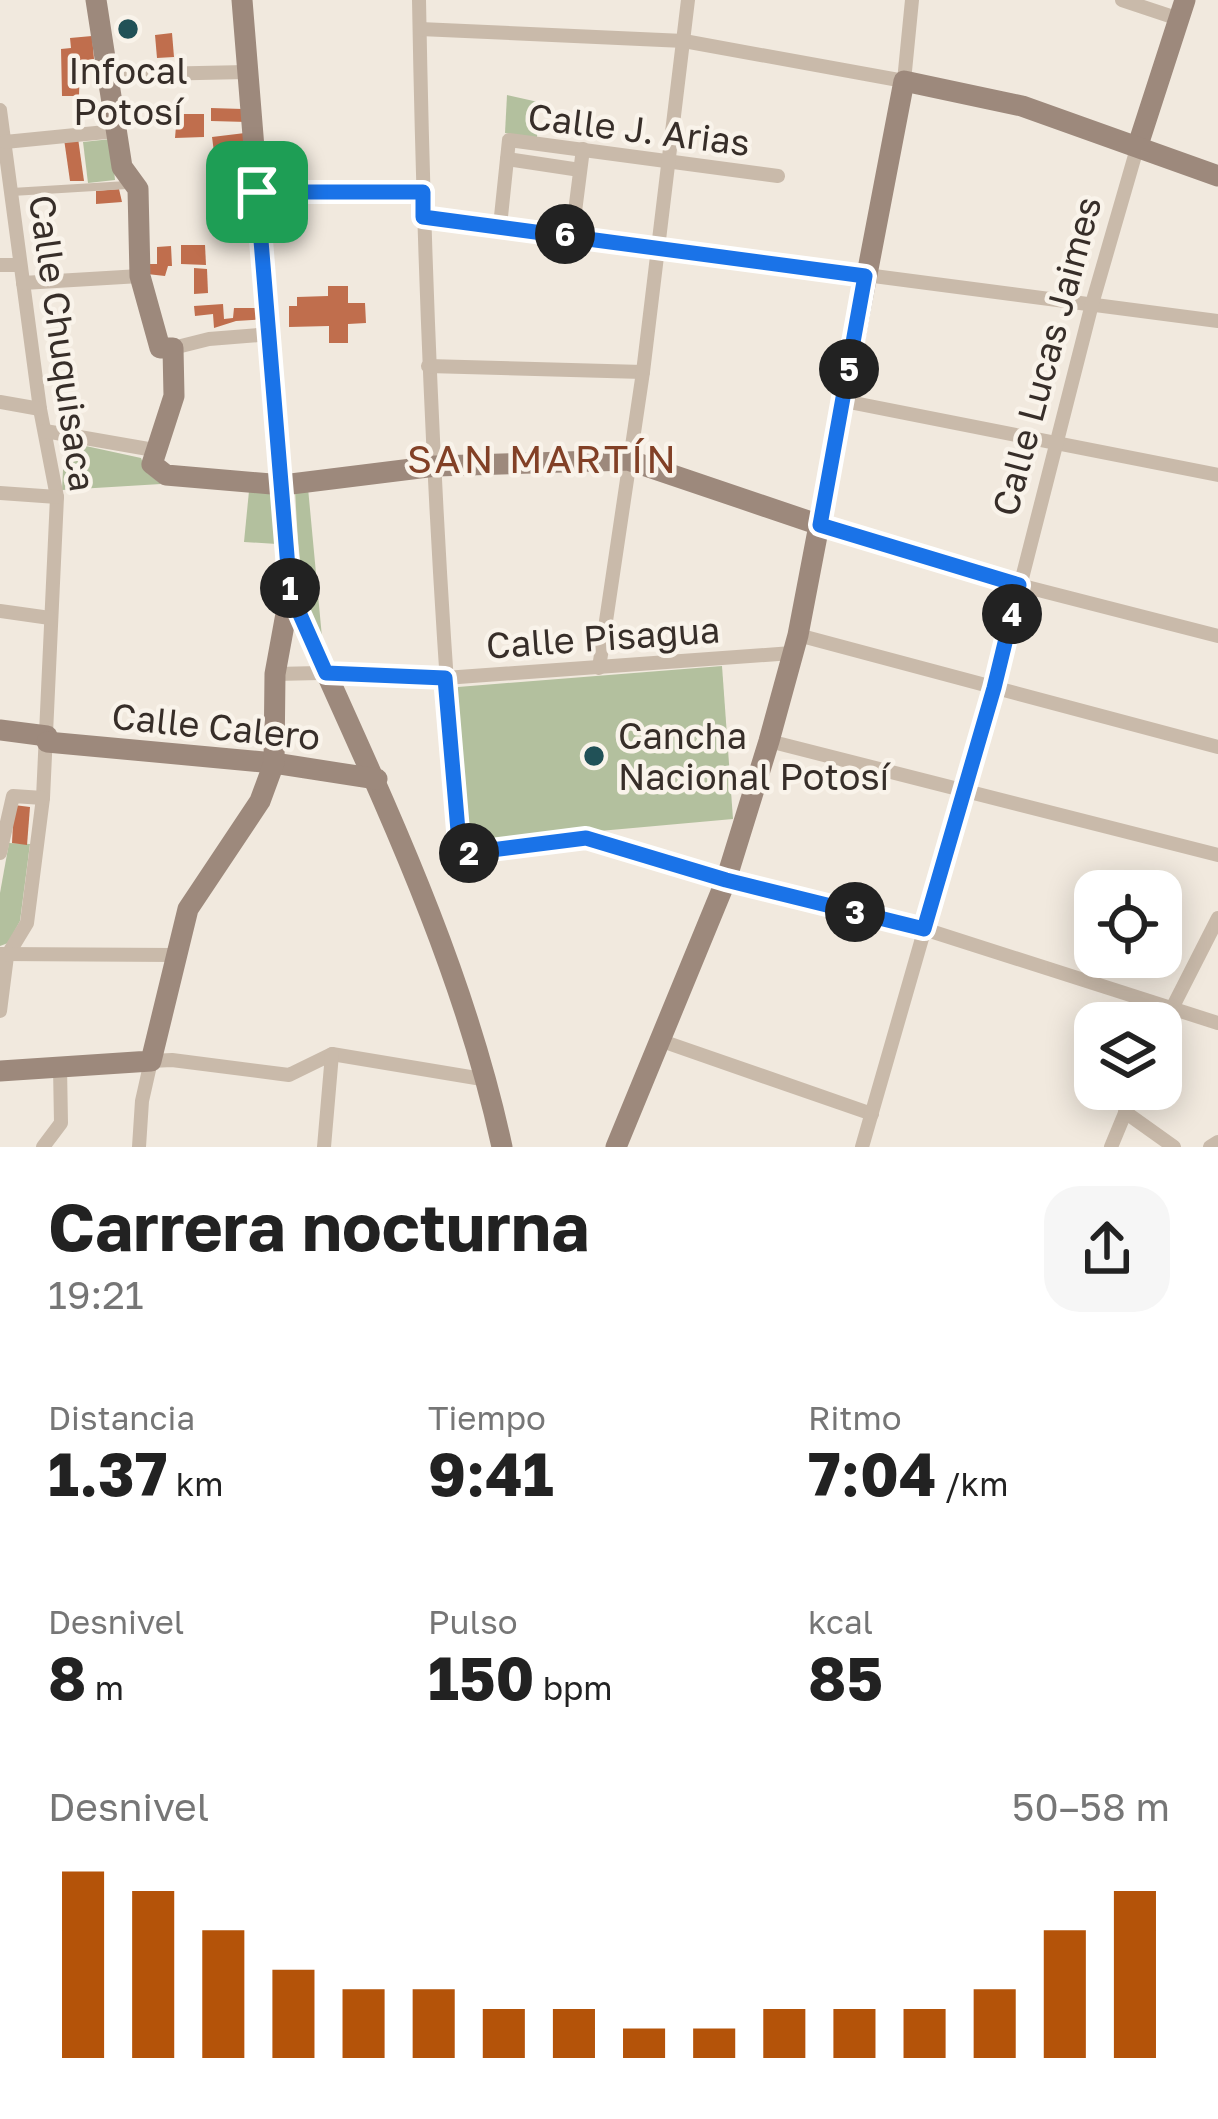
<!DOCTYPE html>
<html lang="es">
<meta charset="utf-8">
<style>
body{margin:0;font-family:"Golos Text",sans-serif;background:#f6f6f6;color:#222;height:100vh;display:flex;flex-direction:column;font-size:45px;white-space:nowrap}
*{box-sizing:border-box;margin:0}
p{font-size:39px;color:#767676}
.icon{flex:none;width:66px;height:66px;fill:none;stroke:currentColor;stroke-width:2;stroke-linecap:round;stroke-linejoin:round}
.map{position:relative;height:1147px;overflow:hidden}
.drawer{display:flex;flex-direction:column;background:#fff;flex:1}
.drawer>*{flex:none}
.buttons{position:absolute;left:1074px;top:870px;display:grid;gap:24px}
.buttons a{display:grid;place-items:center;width:108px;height:108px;border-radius:24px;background:#fff;box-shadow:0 6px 30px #0003;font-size:60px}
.pin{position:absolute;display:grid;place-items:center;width:102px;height:102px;color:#fff;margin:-51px;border-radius:24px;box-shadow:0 6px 18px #0006}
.km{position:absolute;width:60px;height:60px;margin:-30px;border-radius:50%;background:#222;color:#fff;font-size:33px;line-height:60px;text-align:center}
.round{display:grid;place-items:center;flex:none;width:126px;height:126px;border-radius:36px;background:#f6f6f6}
.summary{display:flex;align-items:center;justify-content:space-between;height:204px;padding:0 48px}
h1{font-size:66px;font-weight:700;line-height:90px}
.figures{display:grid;grid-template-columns:repeat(3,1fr);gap:18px;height:204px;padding:12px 48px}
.figures div{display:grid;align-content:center}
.figures b{font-size:60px;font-weight:700}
.figures small{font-size:33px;font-weight:400}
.figures p{font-size:33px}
.chart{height:336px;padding:24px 48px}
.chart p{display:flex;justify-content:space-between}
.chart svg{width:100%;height:216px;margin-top:12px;stroke:#b45309;stroke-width:6}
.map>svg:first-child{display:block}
.green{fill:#b3c09e}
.building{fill:#c06e4d}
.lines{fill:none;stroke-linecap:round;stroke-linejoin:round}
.lane{stroke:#c9baaa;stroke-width:8}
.street{stroke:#c9baaa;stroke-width:14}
.secondary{stroke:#9d897c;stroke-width:21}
.route-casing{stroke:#fff;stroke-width:24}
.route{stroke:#1a73e8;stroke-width:15}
.poi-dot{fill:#215157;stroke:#f9f3ea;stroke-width:4.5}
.labels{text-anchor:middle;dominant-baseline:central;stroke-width:9;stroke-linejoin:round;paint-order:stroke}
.poi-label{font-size:36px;fill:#372e29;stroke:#f9f3ea}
.street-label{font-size:36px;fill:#372e29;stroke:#f9f3ea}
.neighbourhood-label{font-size:39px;letter-spacing:3px;fill:#824026;stroke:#f9f3ea}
</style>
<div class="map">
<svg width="1218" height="1147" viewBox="0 0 1218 1147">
<rect width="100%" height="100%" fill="#f1e9de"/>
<!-- green -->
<g class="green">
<polygon points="507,95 538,102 537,138 505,133"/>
<polygon points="111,139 115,180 88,183 83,142"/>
<polygon points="72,443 141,458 147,473 161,484 62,490 64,450"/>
<path d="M 308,488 L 323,648 C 300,596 298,546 295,489 Z"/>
<polygon points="249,491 273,493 277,544 244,542"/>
<polygon points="722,666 733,819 477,842 467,834 454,693 458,687"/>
<polygon points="9,843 30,844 20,921 8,943 0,946 0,893"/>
</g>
<!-- building -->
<g class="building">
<polygon points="172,33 174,57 157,58 155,35"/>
<polygon points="92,36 94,59 80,61 79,96 62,96 61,49 71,48 70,38"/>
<polygon points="211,108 243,109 247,122 211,121"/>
<polygon points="177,114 204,114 204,137 175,138"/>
<polygon points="245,133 248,152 239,149 214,152 212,137"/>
<polygon points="78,138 84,181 70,181 64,139"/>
<polygon points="119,189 122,202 96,204 96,191"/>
<polygon points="181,245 205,245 206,265 181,264"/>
<polygon points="171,246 172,266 168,266 165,276 147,274 149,264 157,264 157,247"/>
<polygon points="194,268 207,269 208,293 194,294"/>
<polygon points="328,286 348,286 348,303 365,303 366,323 348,324 348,343 329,343 329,326 289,327 289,306 297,306 297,297 328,296"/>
<polygon points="256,293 266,319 236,321 214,328 213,314 195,316 194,306 223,304 224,319 233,318 234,308 255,308"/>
<polygon points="14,805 30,807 27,845 12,843"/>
</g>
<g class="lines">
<!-- lane -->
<polyline class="lane" points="12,192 127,185"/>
<!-- street -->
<g class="street">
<path d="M 419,0 C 424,285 436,570 460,854 L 586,838 L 726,880 L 924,929 L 1218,1023"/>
<polyline points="1122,0 1179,19"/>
<polyline points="420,29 684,41 904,81 912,0"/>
<polyline points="106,75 246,72"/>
<polyline points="0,110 40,409 57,497 43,798 27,923 7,956 0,1011"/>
<polyline points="5,142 116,131"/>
<polyline points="507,159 580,170"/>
<polyline points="257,192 423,192"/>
<polyline points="423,217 1218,321"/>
<polyline points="500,226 509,140 778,176"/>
<polyline points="572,235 583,149"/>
<polyline points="0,265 20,265"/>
<polyline points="23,283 140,276"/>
<polyline points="173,348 209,339 271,334"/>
<polyline points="428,366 643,372"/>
<polyline points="844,401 1218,475"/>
<polyline points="0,402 40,409"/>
<polyline points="45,431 154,450"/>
<polyline points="0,493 57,497"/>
<polyline points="820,525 1019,585 1218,636"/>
<polyline points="0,611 50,618"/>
<polyline points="798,635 1218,747"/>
<polyline points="599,668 643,372 688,0"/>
<polyline points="275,674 365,672 445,678 792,653"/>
<polyline points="769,741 1218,855"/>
<polyline points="0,853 13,796 43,798"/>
<polyline points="0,954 175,955"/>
<polyline points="1161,1030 1218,918"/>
<polyline points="659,1040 872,1114"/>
<polyline points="1125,1112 1174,1147"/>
<polyline points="43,1147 61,1123 60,1067"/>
<polyline points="139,1147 142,1101 151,1061 172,1060 289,1075 332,1054 488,1080"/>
<polyline points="324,1147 332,1054"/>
<polyline points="862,1147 994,688 1092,304 1138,145"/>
<polyline points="1111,1147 1135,1089"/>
<polyline points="1210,1147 1218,1142"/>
</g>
<!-- secondary -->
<g class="secondary">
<polyline points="96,0 122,167 138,189 140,276 160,348 173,348 174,396 152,464 166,475 283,485 436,466 628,460 820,525"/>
<polyline points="1138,145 1185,0"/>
<path d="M 291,594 C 371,776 460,952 502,1147"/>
<polyline points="0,730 47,736"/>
<polyline points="47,742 274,763 377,779"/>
<polyline points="0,1071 151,1061 188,909 260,801 274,763 275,674 290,592 242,0"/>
<polyline points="616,1147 726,880 769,741 798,635 904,81 1022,106 1218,176"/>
</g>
</g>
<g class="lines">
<!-- route casing -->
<g class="route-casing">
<polygon id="route" points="257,192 423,192 423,217 865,276 820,525 1019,585 994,688 924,929 726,880 586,838 460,854 445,678 326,673 290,592"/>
</g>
<!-- route -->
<use href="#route" class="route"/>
</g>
<!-- markers -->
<g class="poi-dot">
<circle cx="128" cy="29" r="12"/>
<circle cx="594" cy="756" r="12"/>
</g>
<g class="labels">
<!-- poi labels -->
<g class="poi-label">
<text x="128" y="70">Infocal<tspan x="128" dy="41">Potosí</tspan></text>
<text x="618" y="735" text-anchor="start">Cancha<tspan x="618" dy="41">Nacional Potosí</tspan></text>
</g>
<!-- street labels -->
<g class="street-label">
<text transform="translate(639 129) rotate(7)">Calle J. Arias</text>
<text transform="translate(63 343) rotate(82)">Calle Chuquisaca</text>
<text transform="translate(1046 356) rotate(-75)">Calle Lucas Jaimes</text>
<text transform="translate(603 637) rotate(-4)">Calle Pisagua</text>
<text transform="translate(216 726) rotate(6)">Calle Calero</text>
</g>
<!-- neighbourhood labels -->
<g class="neighbourhood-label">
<text x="543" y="458">SAN MARTÍN</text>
</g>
</g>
</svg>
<div class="buttons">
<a><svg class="icon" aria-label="locate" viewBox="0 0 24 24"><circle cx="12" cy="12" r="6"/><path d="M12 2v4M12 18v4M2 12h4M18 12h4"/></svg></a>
<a><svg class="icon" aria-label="layers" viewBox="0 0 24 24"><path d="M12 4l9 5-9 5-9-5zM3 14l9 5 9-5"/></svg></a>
</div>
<div class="pin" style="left:257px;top:192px;background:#1e9e55"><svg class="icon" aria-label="arrive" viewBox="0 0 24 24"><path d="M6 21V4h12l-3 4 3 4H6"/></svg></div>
<b class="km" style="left:290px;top:588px">1</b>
<b class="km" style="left:469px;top:853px">2</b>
<b class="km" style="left:855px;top:912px">3</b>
<b class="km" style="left:1012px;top:614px">4</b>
<b class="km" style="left:849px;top:369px">5</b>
<b class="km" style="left:565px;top:234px">6</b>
</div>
<section class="drawer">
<div class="summary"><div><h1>Carrera nocturna</h1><p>19:21</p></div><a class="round"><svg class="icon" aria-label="share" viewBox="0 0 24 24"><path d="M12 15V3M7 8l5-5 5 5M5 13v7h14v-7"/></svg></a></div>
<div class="figures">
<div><p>Distancia</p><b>1.37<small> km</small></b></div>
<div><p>Tiempo</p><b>9:41</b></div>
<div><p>Ritmo</p><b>7:04<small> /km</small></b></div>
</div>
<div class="figures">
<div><p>Desnivel</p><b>8<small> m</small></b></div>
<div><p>Pulso</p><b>150<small> bpm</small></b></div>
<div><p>kcal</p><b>85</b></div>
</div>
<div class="chart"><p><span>Desnivel</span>50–58 m</p>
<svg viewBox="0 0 160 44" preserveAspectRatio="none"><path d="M5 44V6M15 44V10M25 44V18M35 44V26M45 44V30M55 44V30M65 44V34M75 44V34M85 44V38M95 44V38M105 44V34M115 44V34M125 44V34M135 44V30M145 44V18M155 44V10"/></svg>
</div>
</section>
